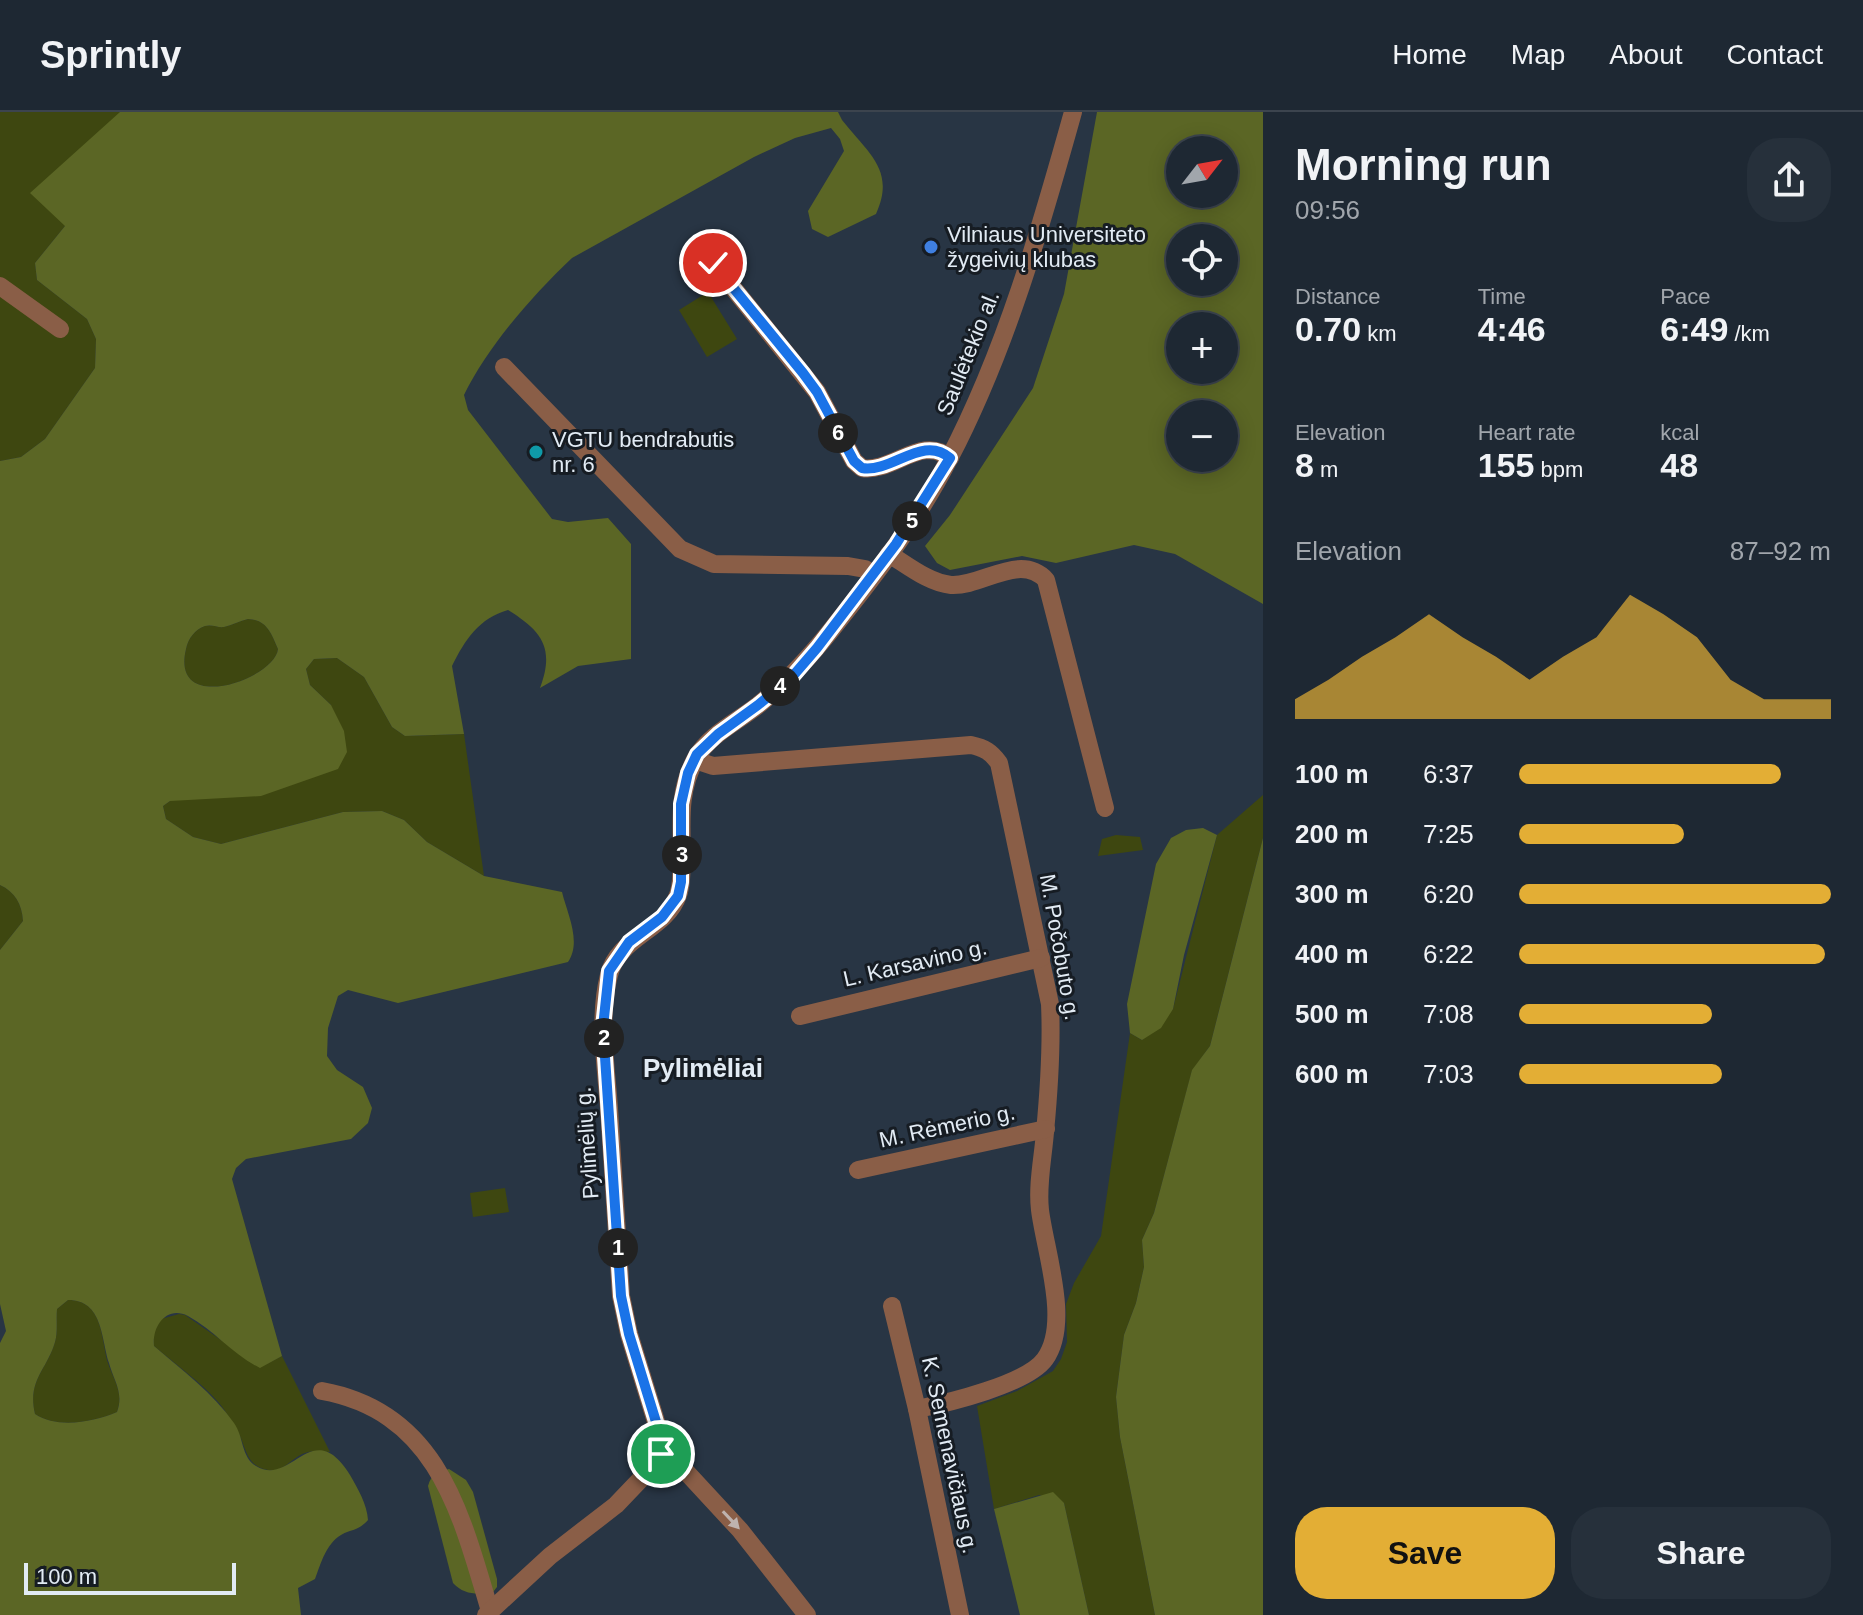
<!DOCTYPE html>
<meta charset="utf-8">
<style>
body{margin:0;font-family:Helvetica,sans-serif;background:#26303b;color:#f1f3f6;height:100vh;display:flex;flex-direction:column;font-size:30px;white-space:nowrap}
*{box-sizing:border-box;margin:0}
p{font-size:26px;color:#a1a6ac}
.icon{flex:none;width:44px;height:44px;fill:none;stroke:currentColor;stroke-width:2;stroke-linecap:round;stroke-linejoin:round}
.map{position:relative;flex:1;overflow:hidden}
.sheet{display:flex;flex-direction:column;background:#1e2833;width:600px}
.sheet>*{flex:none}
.needle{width:52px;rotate:59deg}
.controls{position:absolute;left:1166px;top:24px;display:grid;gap:16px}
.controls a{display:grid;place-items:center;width:72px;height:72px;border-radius:50%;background:#1e2833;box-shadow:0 4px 20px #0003,0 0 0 2px #3c444e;font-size:40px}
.scale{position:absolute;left:24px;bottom:20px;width:212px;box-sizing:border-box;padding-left:8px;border:4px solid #e2ebf4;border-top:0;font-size:22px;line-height:28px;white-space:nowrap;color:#e2ebf4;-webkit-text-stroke:6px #161c23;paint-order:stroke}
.pin{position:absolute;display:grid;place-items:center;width:68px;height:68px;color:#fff;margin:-34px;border:4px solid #fff;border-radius:50%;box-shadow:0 2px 8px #0007}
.km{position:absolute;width:40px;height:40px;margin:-20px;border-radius:50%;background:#222;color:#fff;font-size:22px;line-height:40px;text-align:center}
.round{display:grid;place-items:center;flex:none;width:84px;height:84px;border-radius:32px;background:#26303b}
.summary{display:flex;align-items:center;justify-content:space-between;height:136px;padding:0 32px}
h1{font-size:44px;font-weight:700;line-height:60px}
.stats{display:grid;grid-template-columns:repeat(3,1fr);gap:12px;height:136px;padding:8px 32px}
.stats div{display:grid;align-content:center}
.stats b{font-size:34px;font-weight:700}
.stats small{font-size:22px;font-weight:400}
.stats p{font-size:22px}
.chart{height:224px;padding:16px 32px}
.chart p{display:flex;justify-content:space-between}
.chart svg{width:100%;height:144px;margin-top:8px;fill:#e3ae35;opacity:.7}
.cta{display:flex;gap:16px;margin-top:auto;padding:16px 32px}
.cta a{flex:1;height:92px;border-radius:32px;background:#e3ae35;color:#111;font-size:32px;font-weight:700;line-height:92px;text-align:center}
.cta a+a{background:#26303b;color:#f1f3f6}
ul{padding:0 32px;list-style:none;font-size:26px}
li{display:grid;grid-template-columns:128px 96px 1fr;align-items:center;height:60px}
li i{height:20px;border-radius:10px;background:#e3ae35}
header{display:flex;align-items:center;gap:48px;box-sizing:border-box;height:112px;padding:0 40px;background:#1e2833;border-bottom:2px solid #3c444e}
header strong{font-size:38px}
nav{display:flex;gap:44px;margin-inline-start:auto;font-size:28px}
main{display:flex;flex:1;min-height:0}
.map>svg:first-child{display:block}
.green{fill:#3e4710}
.forest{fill:#5b6625;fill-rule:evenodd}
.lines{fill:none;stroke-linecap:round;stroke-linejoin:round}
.minor{stroke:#8a5e47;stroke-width:18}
.oneway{fill:#bfb3af}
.route-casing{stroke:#fff;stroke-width:16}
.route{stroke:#1a73e8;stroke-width:10}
.shop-dot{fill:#3f7fe0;stroke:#161c23;stroke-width:3}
.culture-dot{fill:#0f9aa8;stroke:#161c23;stroke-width:3}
.labels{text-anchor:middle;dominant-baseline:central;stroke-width:6;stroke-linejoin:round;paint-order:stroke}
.poi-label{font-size:22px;fill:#e2ebf4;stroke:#161c23;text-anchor:start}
.street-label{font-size:22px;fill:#e2ebf4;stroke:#161c23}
.quarter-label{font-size:26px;font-weight:bold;fill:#e2ebf4;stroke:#161c23}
</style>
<header>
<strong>Sprintly</strong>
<nav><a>Home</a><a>Map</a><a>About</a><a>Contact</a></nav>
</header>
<main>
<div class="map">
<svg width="1263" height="1503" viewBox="0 0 1263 1503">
<rect width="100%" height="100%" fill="#283544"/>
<!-- green -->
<g class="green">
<polygon points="0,0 120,0 65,114 35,151 37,168 87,207 96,227 95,256 45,327 21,345 0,349"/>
<polygon points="708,180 737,227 707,245 679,198"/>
<path d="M 248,507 C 267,508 271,521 278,537 C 275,567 170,604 186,537 C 188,527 195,517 205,514 C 212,512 218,516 224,515 C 232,513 240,509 248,507 Z"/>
<polygon points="337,546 364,565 392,615 405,624 464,622 484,764 427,730 404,708 382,699 343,700 221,732 193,725 166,707 163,694 170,689 331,593 310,573 306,557 314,547"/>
<polygon points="1263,683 1263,726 1210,934 1192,959 1154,1101 1142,1128 1144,1155 1136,1191 1124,1223 1116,1285 1120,1325 1155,1503 1089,1503 1064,1391 1039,1383 994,1397 977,1294 1017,1279 1053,1259 1061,1247 1067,1230 1066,1192 1074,1171 1101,1124 1130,921 1142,928 1173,897 1217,723"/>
<polygon points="1116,723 1140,725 1143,738 1098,744 1102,727"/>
<path d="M 0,773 C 15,780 22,792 23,809 L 0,838 Z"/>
<polygon points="505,1076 509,1100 473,1105 470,1081"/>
<path d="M 68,1188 C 103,1188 101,1226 108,1251 C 114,1269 124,1281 117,1300 C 93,1310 58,1317 35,1302 C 27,1268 47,1258 55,1230 C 58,1220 56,1207 57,1197 Z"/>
<path d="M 179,1202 L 185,1203 L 260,1255 L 282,1244 L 330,1340 C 321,1339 314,1338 305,1341 C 292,1345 284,1361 268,1358 C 244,1354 247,1333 236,1317 C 231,1309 226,1299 219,1291 C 201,1270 175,1252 154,1234 L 153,1222 L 161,1207 Z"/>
</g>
<!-- forest -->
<g class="forest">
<path d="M 120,0 L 838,0 L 842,8 C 868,41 896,58 876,102 L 828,125 L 812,117 L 808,99 L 844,39 L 840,27 L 831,16 L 795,26 L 754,45 L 572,146 C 532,184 488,234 464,283 L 468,298 L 552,407 L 568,410 L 608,406 L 631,432 L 631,547 L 578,554 L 540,576 C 555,536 542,519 508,498 C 479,506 465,528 452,554 L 464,622 L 405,624 L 392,615 L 364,565 L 337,546 L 314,547 L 306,557 L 310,573 L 331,593 L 344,619 L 347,640 L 338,657 L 261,684 L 170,689 L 163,694 L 166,707 L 193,725 L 221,732 L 343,700 L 382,699 L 404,708 L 427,730 L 484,764 L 562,780 C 567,801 582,830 568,850 L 398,891 L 348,878 L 338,884 L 328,916 L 327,944 L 337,958 L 363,975 L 372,996 L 368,1011 L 351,1027 L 246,1047 L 236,1056 L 232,1067 L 282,1244 L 260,1256 C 233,1243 214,1218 188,1204 C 166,1193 152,1215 154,1234 C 182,1258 213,1281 234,1311 C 244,1325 241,1345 256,1354 C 292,1376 312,1302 350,1363 C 358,1377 367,1392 368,1408 C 357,1420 353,1416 341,1423 C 326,1432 321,1451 315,1467 L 298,1476 L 301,1503 L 0,1503 L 0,1231 L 6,1219 L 0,1192 L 0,838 L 23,809 C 22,792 15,780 0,773 L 0,349 L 21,345 L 45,327 L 95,256 L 96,227 L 87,207 L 37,168 L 35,151 L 65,114 L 30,81 ZM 248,507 C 267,508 271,521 278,537 C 275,567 170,604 186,537 C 188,527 195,517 205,514 C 212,512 218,516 224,515 C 232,513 240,509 248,507 ZM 68,1188 C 103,1188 101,1226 109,1251 C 114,1269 124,1281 117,1300 C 93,1310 58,1317 35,1302 C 27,1268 47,1258 55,1230 C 58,1220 56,1207 57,1197 Z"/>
<path d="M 1097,0 L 1263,0 L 1263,492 L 1175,442 L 1134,433 L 1056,451 L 1022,444 L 950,458 L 937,451 L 925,434 L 950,403 L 1033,276 L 1064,182 ZM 1224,38 L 1224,82 L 1180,82 L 1180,38 ZM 1224,126 L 1224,170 L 1180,170 L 1180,126 ZM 1180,214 L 1224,214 L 1224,258 L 1180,258 ZM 1180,302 L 1224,302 L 1224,346 L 1180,346 Z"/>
<polygon points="1203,716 1217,723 1184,843 1173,897 1161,916 1142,928 1130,921 1127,892 1156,752 1171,726 1186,718"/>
<polygon points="1263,726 1263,1503 1155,1503 1120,1325 1116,1285 1124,1223 1136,1191 1144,1155 1142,1128 1154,1101 1192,958 1210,934"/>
<path d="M 449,1357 L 466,1368 L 473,1380 L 497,1467 L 497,1475 L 493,1480 C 478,1483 464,1483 453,1471 L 428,1374 C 431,1362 438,1360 449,1357 Z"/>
<polygon points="1053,1380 1064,1391 1089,1503 1020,1503 994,1397"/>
</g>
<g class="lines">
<!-- minor -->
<g class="minor">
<path d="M 713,151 L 817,280 L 854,349 L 862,356 C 892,361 922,322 950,346"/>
<polyline points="0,174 60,217"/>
<polyline points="504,255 680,437 714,452 848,454 865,457 873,463"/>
<path d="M 889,442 C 907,453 929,471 951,473 C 982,475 1020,440 1046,468 L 1105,696"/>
<path d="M 695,648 L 713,654 L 971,633 C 985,636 991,640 999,651 L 1050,892 C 1052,935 1049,978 1045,1020 C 1043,1046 1037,1073 1040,1098 C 1045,1139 1071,1211 1045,1247 C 1027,1272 948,1291 917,1297"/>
<polyline points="800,904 1041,846"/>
<polyline points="858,1058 1046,1017"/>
<polyline points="892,1194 917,1297 960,1503"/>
<path d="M 322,1279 C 438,1300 461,1402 490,1499"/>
<polyline points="661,1342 678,1351 740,1418 807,1503"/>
<path d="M 486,1503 L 550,1444 L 616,1393 L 657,1350 L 661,1342 L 661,1326 L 629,1222 L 621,1184 C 617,1121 613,1059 609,996 C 606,953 598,906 609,863 C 618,825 666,818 678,783 C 682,773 681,761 682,750 C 682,713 677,680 696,646 C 710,621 741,608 762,590 C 792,565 816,538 840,507 C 880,457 920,404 949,347 C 1006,238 1040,118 1073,0"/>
</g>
</g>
<!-- one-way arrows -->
<defs><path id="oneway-solid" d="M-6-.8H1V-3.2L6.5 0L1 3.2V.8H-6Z" transform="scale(2)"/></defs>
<use class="oneway" href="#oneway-solid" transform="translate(731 1408) rotate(47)"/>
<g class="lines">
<!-- route casing -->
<g class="route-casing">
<path id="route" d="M 661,1342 L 661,1326 L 629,1222 L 621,1184 L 603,915 L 609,859 L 629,830 L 662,805 L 678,784 L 681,770 L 681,692 L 688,661 L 697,642 L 718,622 L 758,593 L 792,565 L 817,536 L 896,432 L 950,346 C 923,322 892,361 862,356 L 854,349 L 817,280 L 803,261 L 713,151"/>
</g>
<!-- route -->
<use href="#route" class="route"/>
</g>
<!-- markers -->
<circle class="shop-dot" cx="931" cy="135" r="8"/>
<circle class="culture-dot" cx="536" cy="340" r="8"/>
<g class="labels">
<!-- poi labels -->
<g class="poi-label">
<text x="947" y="122">Vilniaus Universiteto<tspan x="947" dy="25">žygeivių klubas</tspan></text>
<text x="552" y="327">VGTU bendrabutis<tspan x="552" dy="25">nr. 6</tspan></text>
</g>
<!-- street labels -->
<g class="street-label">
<text transform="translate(968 241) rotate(-68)">Saulėtekio al.</text>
<text transform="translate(1060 835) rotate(80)">M. Počobuto g.</text>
<text transform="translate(915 851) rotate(-13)">L. Karsavino g.</text>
<text transform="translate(947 1014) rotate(-12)">M. Rėmerio g.</text>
<text transform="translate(587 1031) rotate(-94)">Pylimėlių g.</text>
<text transform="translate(950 1343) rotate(78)">K. Semenavičiaus g.</text>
</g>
<!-- quarter labels -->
<g class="quarter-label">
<text x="703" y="956">Pylimėliai</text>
</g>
</g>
</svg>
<div class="controls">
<a><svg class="needle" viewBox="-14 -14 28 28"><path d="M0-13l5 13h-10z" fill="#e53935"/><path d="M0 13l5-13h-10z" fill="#a1a6ac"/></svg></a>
<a><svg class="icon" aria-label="locate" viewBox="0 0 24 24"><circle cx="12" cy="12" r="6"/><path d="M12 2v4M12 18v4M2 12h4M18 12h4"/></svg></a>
<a>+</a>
<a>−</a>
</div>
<div class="scale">100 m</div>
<div class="pin" style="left:661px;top:1342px;background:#1e9e55"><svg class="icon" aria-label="arrive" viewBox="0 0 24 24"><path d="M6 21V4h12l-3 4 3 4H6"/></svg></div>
<div class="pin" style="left:713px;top:151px;background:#d93025"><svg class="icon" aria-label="check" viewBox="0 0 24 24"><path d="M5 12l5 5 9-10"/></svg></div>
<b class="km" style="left:618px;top:1136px">1</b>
<b class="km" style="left:604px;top:926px">2</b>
<b class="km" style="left:682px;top:743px">3</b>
<b class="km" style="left:780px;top:574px">4</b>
<b class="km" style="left:912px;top:409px">5</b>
<b class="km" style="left:838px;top:321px">6</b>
</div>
<section class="sheet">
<div class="summary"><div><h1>Morning run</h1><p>09:56</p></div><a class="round"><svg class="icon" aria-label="share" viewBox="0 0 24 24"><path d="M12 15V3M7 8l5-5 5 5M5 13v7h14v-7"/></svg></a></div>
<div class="stats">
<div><p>Distance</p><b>0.70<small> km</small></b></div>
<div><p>Time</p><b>4:46</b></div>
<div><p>Pace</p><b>6:49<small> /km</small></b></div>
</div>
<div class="stats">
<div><p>Elevation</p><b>8<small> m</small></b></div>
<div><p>Heart rate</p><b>155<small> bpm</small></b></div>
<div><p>kcal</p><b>48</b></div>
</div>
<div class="chart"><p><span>Elevation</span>87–92 m</p>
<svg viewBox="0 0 160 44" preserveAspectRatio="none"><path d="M0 44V38L10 32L20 25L30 19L40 12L50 19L60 25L70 32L80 25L90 19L100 6L110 12L120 19L130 32L140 38L150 38L160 38V44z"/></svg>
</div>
<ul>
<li><b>100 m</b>6:37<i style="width:84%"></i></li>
<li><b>200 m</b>7:25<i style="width:53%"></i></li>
<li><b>300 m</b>6:20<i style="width:100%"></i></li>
<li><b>400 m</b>6:22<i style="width:98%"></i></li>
<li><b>500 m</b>7:08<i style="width:62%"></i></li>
<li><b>600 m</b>7:03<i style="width:65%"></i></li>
</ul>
<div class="cta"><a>Save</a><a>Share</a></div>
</section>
</main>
